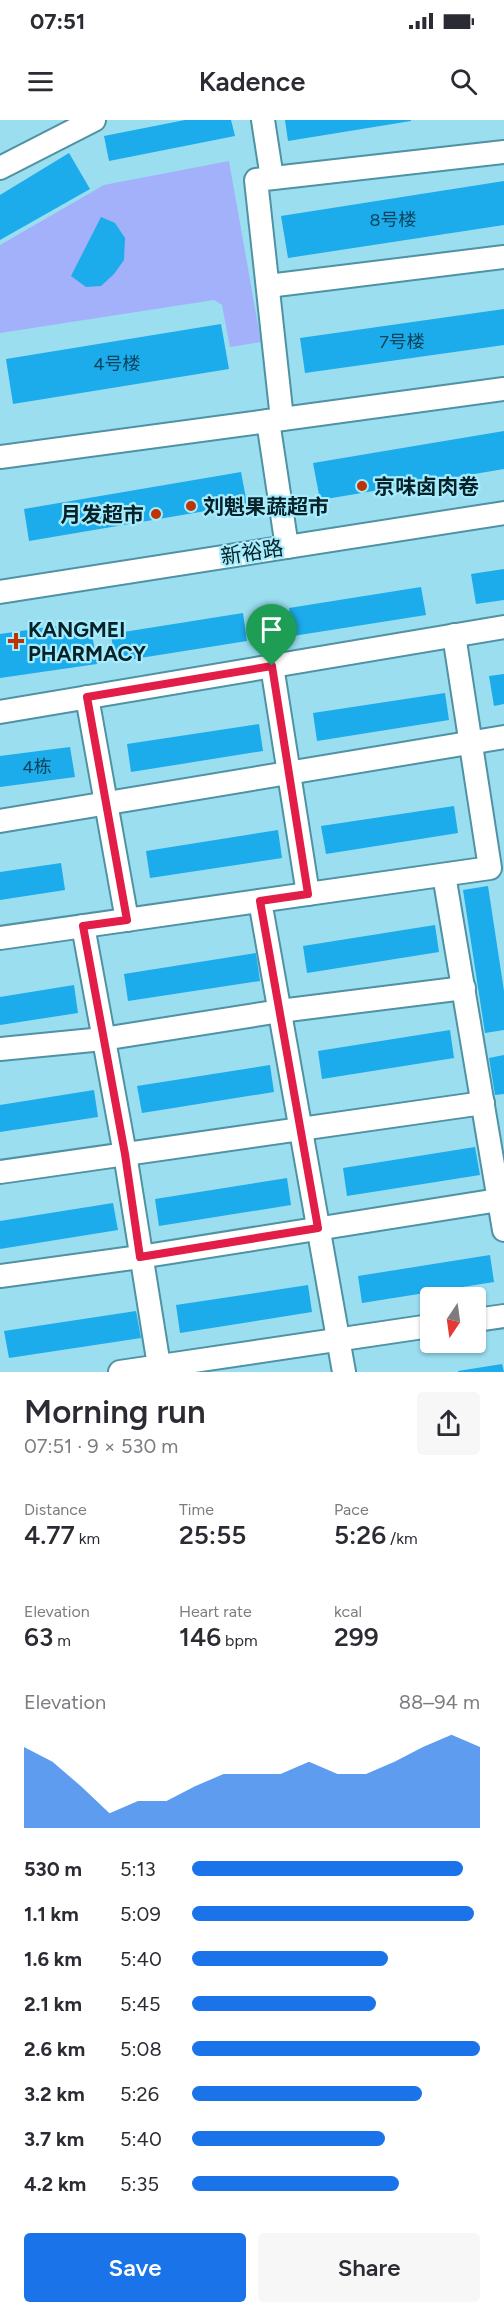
<!DOCTYPE html>
<meta charset="utf-8">
<style>
body{margin:0;font-family:Figtree,"Noto Sans SC",sans-serif;background:#f7f7f7;color:#2b2b33;height:100vh;display:flex;flex-direction:column;font-size:22px;white-space:nowrap}
*{box-sizing:border-box;margin:0}
p{font-size:20px;color:#7c7c81}
.icon{flex:none;width:33px;height:33px;fill:none;stroke:currentColor;stroke-width:2;stroke-linecap:round;stroke-linejoin:round}
.map{position:relative;height:1252px;overflow:hidden}
.drawer{display:flex;flex-direction:column;background:#fff;flex:1}
.drawer>*{flex:none}
.needle{width:39px;rotate:193deg}
.fabs{position:absolute;left:420px;top:1167px;display:grid;gap:12px}
.fabs a{display:grid;place-items:center;width:66px;height:66px;border-radius:6px;background:#fff;box-shadow:0 2px 4px #0004;font-size:30px}
.pin{position:absolute;display:grid;place-items:center;width:51px;height:51px;color:#fff;margin:-62px -26px;border-radius:50% 50% 50% 0;rotate:-45deg;box-shadow:0 0 6px #0007}
.pin .icon{rotate:45deg}
.round{display:grid;place-items:center;flex:none;width:63px;height:63px;border-radius:6px;background:#f7f7f7}
.summary{display:flex;align-items:center;justify-content:space-between;height:102px;padding:0 24px}
h1{font-size:33px;font-weight:600;line-height:45px}
.figures{display:grid;grid-template-columns:repeat(3,1fr);gap:9px;height:102px;padding:6px 24px}
.figures div{display:grid;align-content:center}
.figures b{font-size:26px;font-weight:600}
.figures small{font-size:16px;font-weight:400}
.figures p{font-size:16px}
.chart{height:168px;padding:12px 24px}
.chart p{display:flex;justify-content:space-between}
.chart svg{width:100%;height:108px;margin-top:6px;fill:#1a73e8;opacity:.7}
.primary-button{display:flex;gap:12px;margin-top:auto;padding:12px 24px}
.primary-button a{flex:1;height:69px;border-radius:6px;background:#1a73e8;color:#fff;font-size:24px;font-weight:600;line-height:69px;text-align:center}
.primary-button a+a{background:#f7f7f7;color:#2b2b33}
ul{padding:0 24px;list-style:none;font-size:20px}
li{display:grid;grid-template-columns:96px 72px 1fr;align-items:center;height:45px}
li i{height:15px;border-radius:8px;background:#1a73e8}
.status{display:flex;justify-content:space-between;align-items:center;height:42px;padding:0 30px;background:#fff;direction:ltr}
.status svg{height:16px;fill:currentColor}
header{display:flex;justify-content:space-between;align-items:center;height:78px;padding:0 24px;background:#fff;font-size:27px;font-weight:600}
.map>svg:first-child{display:block}
.green{fill:#a3b1fb}
.building{fill:#1cabeb}
.lines{fill:none;stroke-linecap:round;stroke-linejoin:round}
.minor-casing{stroke:#4f92a3;stroke-width:26}
.minor{stroke:#fff;stroke-width:22}
.route-casing{stroke:#fff;stroke-width:12}
.route{stroke:#e11d48;stroke-width:8}
.poi-dot{fill:#bd3406;stroke:#a7ecfd;stroke-width:2}
.labels{text-anchor:middle;dominant-baseline:central;stroke-width:4.5;stroke-linejoin:round;paint-order:stroke}
.number-label{font-size:18px;fill:#0b445a}
.poi-label{font-size:21px;font-weight:bold;fill:#052229;stroke:#a7ecfd;text-anchor:start}
.street-label{font-size:21px;fill:#052229;stroke:#a7ecfd}
</style>
<div class="status"><b>07:51</b><svg viewBox="0 0 49 12"><path d="M0 12V9h3v3zM5 12V6h3v6zM10 12V3h3v9zM15 12V0h3v12zM26 1h20v11H26zM47 4h2v5h-2z"/></svg></div>
<header><svg class="icon" aria-label="menu" viewBox="0 0 24 24"><path d="M4 6h16M4 12h16M4 18h16"/></svg>Kadence<svg class="icon" aria-label="search" viewBox="0 0 24 24"><circle cx="10" cy="10" r="6"/><path d="M15 15l6 6"/></svg></header>
<div class="map">
<svg width="504" height="1252" viewBox="0 0 504 1252">
<rect width="100%" height="100%" fill="#9adef0"/>
<!-- green -->
<polygon class="green" points="229,41 261,222 230,227 222,185 214,180 0,213 0,125 104,65"/>
<!-- building -->
<g class="building">
<polygon points="185,0 231,0 235,16 109,41 104,16"/>
<polygon points="285,0 411,0 411,1 288,21"/>
<polygon points="69,33 90,69 0,120 0,75"/>
<polygon points="504,61 504,105 288,138 281,96"/>
<polygon points="101,97 115,103 125,118 124,140 114,154 101,166 86,167 71,156"/>
<polygon points="504,189 504,225 305,253 300,218"/>
<polygon points="221,204 229,249 13,284 6,239"/>
<polygon points="504,311 504,349 320,380 313,343"/>
<polygon points="241,352 247,384 29,421 24,389"/>
<polygon points="504,449 504,480 476,484 471,454"/>
<polygon points="421,467 426,495 293,516 289,488"/>
<polygon points="243,493 247,521 115,542 111,514"/>
<polygon points="90,501 97,544 0,558 0,514"/>
<polygon points="504,554 504,584 494,586 489,556"/>
<polygon points="445,573 449,600 317,621 313,593"/>
<polygon points="259,604 263,631 131,652 127,624"/>
<polygon points="70,627 75,657 0,667 0,636"/>
<polygon points="454,686 458,713 326,734 321,706"/>
<polygon points="278,710 282,738 150,758 146,731"/>
<polygon points="61,743 65,770 0,780 0,752"/>
<polygon points="488,766 504,871 504,910 485,913 463,770"/>
<polygon points="435,805 439,832 307,853 303,826"/>
<polygon points="256,833 260,861 128,881 124,854"/>
<polygon points="74,865 78,893 0,905 0,877"/>
<polygon points="450,910 454,938 322,959 318,931"/>
<polygon points="504,935 504,974 495,975 489,938"/>
<polygon points="270,945 274,972 142,993 137,966"/>
<polygon points="94,970 98,997 0,1012 0,985"/>
<polygon points="475,1027 480,1055 347,1076 343,1048"/>
<polygon points="287,1058 291,1085 159,1106 155,1079"/>
<polygon points="113,1083 118,1110 0,1129 0,1101"/>
<polygon points="490,1135 494,1162 362,1183 358,1156"/>
<polygon points="308,1165 312,1192 180,1213 176,1185"/>
<polygon points="136,1191 141,1218 9,1238 4,1211"/>
<polygon points="502,1244 504,1252 458,1252 458,1251"/>
</g>
<g class="lines">
<!-- minor casing -->
<g class="minor-casing">
<g id="minor">
<polyline points="263,0 272,58"/>
<polyline points="0,48 94,0"/>
<polyline points="268,166 504,137"/>
<polyline points="282,299 256,60 504,32"/>
<polyline points="0,337 268,301"/>
<polyline points="287,427 268,301 504,269"/>
<polyline points="0,472 504,393"/>
<polyline points="272,546 308,774"/>
<polyline points="87,577 127,800"/>
<polyline points="0,592 504,507"/>
<polyline points="0,701 504,617"/>
<polyline points="444,755 504,1110"/>
<polyline points="260,781 344,1252"/>
<polyline points="83,806 125,1034 160,1252"/>
<polyline points="0,818 490,748 454,515"/>
<polyline points="0,929 103,919 280,891 464,868"/>
<polyline points="0,1052 483,983"/>
<polyline points="0,1156 140,1137 504,1079"/>
<polyline points="476,1200 504,1196"/>
<polyline points="120,1252 430,1206"/>
</g>
</g>
<!-- minor -->
<use href="#minor" class="minor"/>
</g>
<g class="lines">
<!-- route casing -->
<g class="route-casing">
<polygon id="route" points="272,546 308,774 260,781 318,1108 140,1137 125,1034 83,806 127,800 87,577"/>
</g>
<!-- route -->
<use href="#route" class="route"/>
</g>
<!-- markers -->
<g class="poi-dot">
<circle cx="362" cy="366" r="6"/>
<circle cx="191" cy="386" r="6"/>
<circle cx="156" cy="394" r="6"/>
<path d="M13 512h6v6h6v6h-6v6h-6v-6h-6v-6h6z"/>
</g>
<g class="labels">
<!-- number labels -->
<g class="number-label">
<text x="393" y="100">8号楼</text>
<text x="402" y="222">7号楼</text>
<text x="117" y="244">4号楼</text>
<text x="37" y="647">4栋</text>
</g>
<!-- poi labels -->
<g class="poi-label">
<text x="374" y="366">京味卤肉卷</text>
<text x="203" y="386">刘魁果蔬超市</text>
<text x="144" y="394" text-anchor="end">月发超市</text>
<text x="28" y="509">KANGMEI<tspan x="28" dy="24">PHARMACY</tspan></text>
</g>
<!-- street labels -->
<g class="street-label">
<text transform="translate(252 432) rotate(-9)">新裕路</text>
</g>
</g>
</svg>
<div class="fabs">
<a><svg class="needle" viewBox="-14 -14 28 28"><path d="M0-13l5 13h-10z" fill="#e53935"/><path d="M0 13l5-13h-10z" fill="#7c7c81"/></svg></a>
</div>
<div class="pin" style="left:272px;top:546px;background:#1e9e55"><svg class="icon" aria-label="arrive" viewBox="0 0 24 24"><path d="M6 21V4h12l-3 4 3 4H6"/></svg></div>
</div>
<section class="drawer">
<div class="summary"><div><h1>Morning run</h1><p>07:51 · 9 × 530 m</p></div><a class="round"><svg class="icon" aria-label="share" viewBox="0 0 24 24"><path d="M12 15V3M7 8l5-5 5 5M5 13v7h14v-7"/></svg></a></div>
<div class="figures">
<div><p>Distance</p><b>4.77<small> km</small></b></div>
<div><p>Time</p><b>25:55</b></div>
<div><p>Pace</p><b>5:26<small> /km</small></b></div>
</div>
<div class="figures">
<div><p>Elevation</p><b>63<small> m</small></b></div>
<div><p>Heart rate</p><b>146<small> bpm</small></b></div>
<div><p>kcal</p><b>299</b></div>
</div>
<div class="chart"><p><span>Elevation</span>88–94 m</p>
<svg viewBox="0 0 160 44" preserveAspectRatio="none"><path d="M0 44V11L10 17L20 27L30 38L40 33L50 33L60 27L70 22L80 22L90 22L100 17L110 22L120 22L130 17L140 11L150 6L160 11V44z"/></svg>
</div>
<ul>
<li><b>530 m</b>5:13<i style="width:94%"></i></li>
<li><b>1.1 km</b>5:09<i style="width:98%"></i></li>
<li><b>1.6 km</b>5:40<i style="width:68%"></i></li>
<li><b>2.1 km</b>5:45<i style="width:64%"></i></li>
<li><b>2.6 km</b>5:08<i style="width:100%"></i></li>
<li><b>3.2 km</b>5:26<i style="width:80%"></i></li>
<li><b>3.7 km</b>5:40<i style="width:67%"></i></li>
<li><b>4.2 km</b>5:35<i style="width:72%"></i></li>
</ul>
<div class="primary-button"><a>Save</a><a>Share</a></div>
</section>
